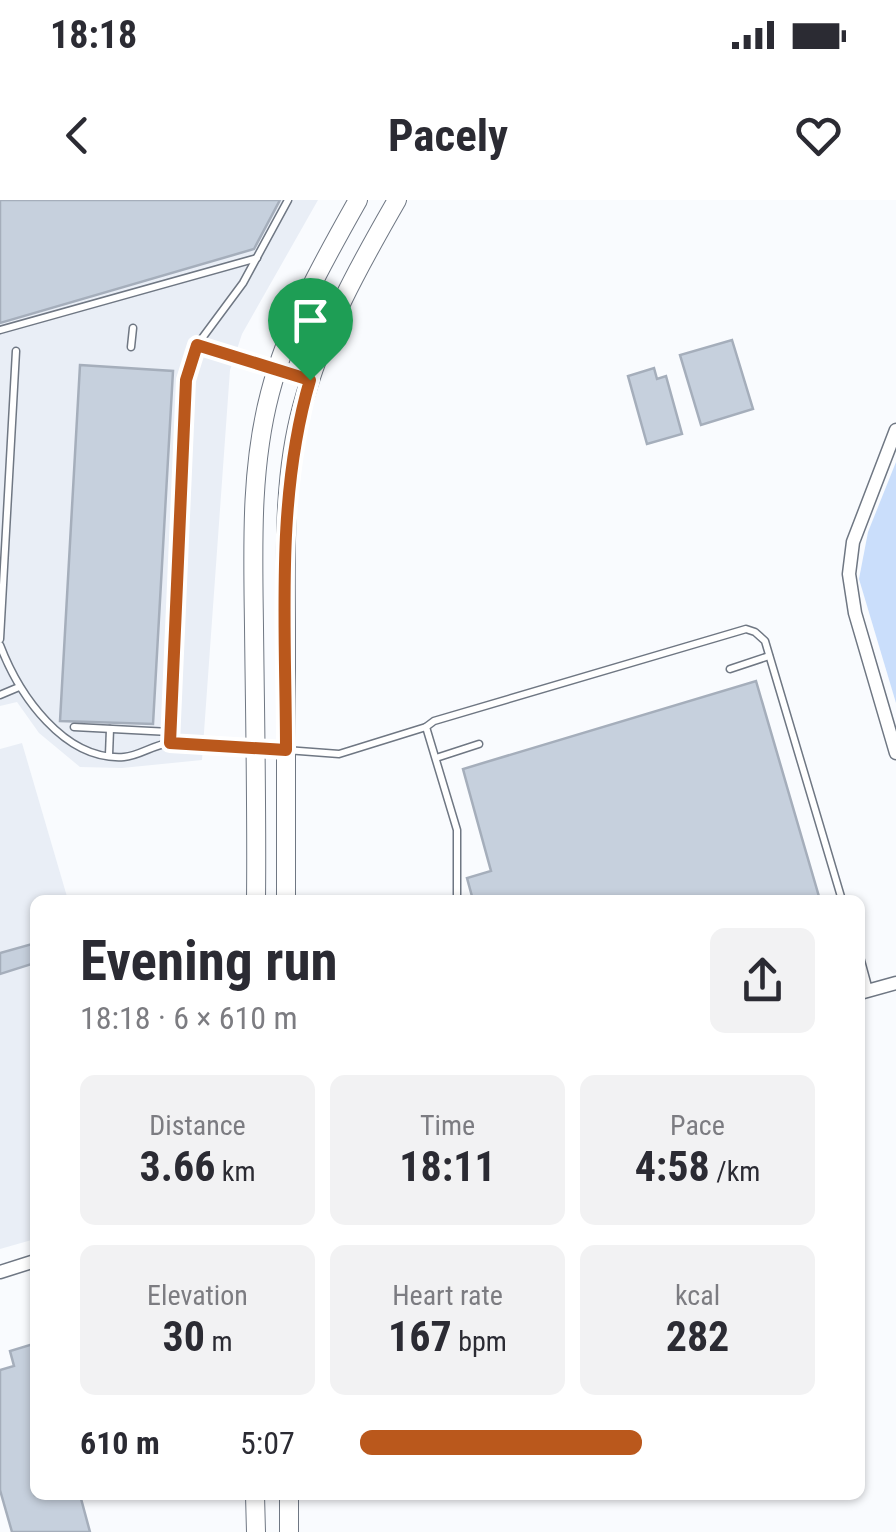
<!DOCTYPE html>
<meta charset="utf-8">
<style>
body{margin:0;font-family:"Roboto Condensed",sans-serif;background:#f2f2f3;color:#2b2b33;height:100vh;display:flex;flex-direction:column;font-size:38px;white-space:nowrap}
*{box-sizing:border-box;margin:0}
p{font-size:32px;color:#7c7c81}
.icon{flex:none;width:55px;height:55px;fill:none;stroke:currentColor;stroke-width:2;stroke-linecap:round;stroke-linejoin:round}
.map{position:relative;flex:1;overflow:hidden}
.details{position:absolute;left:30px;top:695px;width:835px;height:605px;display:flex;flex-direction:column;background:#fff;border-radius:15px;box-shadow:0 2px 8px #0004}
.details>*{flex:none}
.pin{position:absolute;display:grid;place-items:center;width:85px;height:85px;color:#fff;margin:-102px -42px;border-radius:50% 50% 50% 0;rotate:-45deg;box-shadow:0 0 10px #0007}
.pin .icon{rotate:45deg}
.round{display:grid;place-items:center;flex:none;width:105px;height:105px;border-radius:15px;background:#f2f2f3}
.overview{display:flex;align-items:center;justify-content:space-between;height:170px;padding:0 50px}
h1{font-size:55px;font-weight:700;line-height:75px}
.metrics{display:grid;grid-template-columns:repeat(3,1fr);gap:15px;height:170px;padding:10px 50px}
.metrics div{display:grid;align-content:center;border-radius:15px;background:#f2f2f3;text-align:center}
.metrics b{font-size:42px;font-weight:700}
.metrics small{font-size:28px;font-weight:400}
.metrics p{font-size:28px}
ul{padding:0 50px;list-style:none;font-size:32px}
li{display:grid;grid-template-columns:160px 120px 1fr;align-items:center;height:75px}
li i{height:25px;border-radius:12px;background:#ba581c}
.status{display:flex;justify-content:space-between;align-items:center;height:70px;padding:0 50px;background:#fff;direction:ltr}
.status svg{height:28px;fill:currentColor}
header{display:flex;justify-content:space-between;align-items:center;height:130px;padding:0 50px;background:#fff;font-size:45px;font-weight:700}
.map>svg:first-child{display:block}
.built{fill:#e9eef6}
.green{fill:#cadefb}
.building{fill:#c6d0dd;stroke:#a5aebb;stroke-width:2.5}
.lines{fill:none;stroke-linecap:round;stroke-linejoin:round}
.service-casing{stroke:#6f7783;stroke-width:9}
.minor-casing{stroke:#6f7783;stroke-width:15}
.secondary-casing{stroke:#6f7783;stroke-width:20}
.service{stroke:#fff;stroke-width:6}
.minor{stroke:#fff;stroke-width:12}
.secondary{stroke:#fff;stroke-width:18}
.route-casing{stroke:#fff;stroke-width:20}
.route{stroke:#ba581c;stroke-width:12}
</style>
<div class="status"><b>18:18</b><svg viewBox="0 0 49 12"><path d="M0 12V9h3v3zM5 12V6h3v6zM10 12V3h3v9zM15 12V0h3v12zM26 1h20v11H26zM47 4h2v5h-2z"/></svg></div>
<header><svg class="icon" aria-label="back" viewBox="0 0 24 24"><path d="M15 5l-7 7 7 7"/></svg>Pacely<svg class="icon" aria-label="heart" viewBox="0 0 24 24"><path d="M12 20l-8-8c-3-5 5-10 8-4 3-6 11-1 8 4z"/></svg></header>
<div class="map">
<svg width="896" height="1332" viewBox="0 0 896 1332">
<rect width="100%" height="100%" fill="#f9fbfe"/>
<!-- built -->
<g class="built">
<polygon points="0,0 318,0 242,134 230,170 202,560 122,568 80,567 39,533 17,502 0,506"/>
<polygon points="22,543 68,700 35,700 35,1039 0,1049 0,549"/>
</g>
<!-- green -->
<polygon class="green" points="896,262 896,503 859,379 868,332"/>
<!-- building -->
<g class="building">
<polygon points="0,0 280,0 254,49 0,123"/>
<polygon points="732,140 753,209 701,225 680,155"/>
<polygon points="80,165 173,171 153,524 60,521"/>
<polygon points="654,168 657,179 666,176 682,234 647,244 628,176"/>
<polygon points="756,481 820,700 473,700 467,678 491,671 463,569"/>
<polygon points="32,744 35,763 0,774 0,753"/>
<polygon points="33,1144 35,1152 35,1295 80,1295 90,1332 12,1332 0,1290 0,1170 14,1166 10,1151"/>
</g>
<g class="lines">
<!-- service casing -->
<g class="service-casing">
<g id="service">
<polyline points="0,130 257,58"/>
<polyline points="131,147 133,128"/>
<polyline points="275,170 197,145 243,83 288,0"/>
<polyline points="0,439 16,151"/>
<path d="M 0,445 C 19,495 64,561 124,557 C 139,556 153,545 169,543 C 189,540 231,547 254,549"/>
<polyline points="730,469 769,456"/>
<polyline points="0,495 19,487"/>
<polyline points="74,527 170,532"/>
<polyline points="170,543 186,179 197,145"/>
<polyline points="286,550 339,554 426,527"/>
<polyline points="109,555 110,529"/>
<polyline points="436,558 479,544"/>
<polyline points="457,700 457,630 426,527 434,521 746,429 755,432 765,441 842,700"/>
<polyline points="860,757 869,790"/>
</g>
</g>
<!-- minor casing -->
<g class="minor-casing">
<g id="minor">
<polyline points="896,230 853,342 849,374 855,413 896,553"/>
<polyline points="860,793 896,783"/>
<polyline points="0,1072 35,1061"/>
</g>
</g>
<!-- secondary casing -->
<g class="secondary-casing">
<g id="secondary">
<path d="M 256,700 C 257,609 255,518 254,427 C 253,348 250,269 270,193 C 288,124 323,62 358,0"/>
<path d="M 286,700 C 286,611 286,522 286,434 C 286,358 282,280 302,207 C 322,132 359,66 397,0"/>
<polyline points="255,1295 256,1332"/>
<polyline points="289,1295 289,1332"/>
</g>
</g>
<!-- service -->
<use href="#service" class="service"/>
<!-- minor -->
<use href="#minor" class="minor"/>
<!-- secondary -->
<use href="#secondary" class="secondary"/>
</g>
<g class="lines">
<!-- route casing -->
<g class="route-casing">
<path id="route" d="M 197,145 L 310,180 C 275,300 286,427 286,550 L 170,543 L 186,180 Z"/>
</g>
<!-- route -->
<use href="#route" class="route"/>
</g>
</svg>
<div class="pin" style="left:310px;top:180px;background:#1e9e55"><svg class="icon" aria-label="arrive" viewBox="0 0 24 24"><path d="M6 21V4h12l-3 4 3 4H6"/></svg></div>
<section class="details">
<div class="overview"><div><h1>Evening run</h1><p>18:18 · 6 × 610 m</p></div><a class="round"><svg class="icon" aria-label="share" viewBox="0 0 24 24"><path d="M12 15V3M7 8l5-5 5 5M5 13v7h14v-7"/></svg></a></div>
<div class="metrics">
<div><p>Distance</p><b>3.66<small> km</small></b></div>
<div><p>Time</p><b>18:11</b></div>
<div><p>Pace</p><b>4:58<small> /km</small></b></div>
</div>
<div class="metrics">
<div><p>Elevation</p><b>30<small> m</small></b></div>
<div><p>Heart rate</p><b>167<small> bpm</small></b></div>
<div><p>kcal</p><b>282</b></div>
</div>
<ul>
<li><b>610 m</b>5:07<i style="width:62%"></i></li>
</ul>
</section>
</div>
